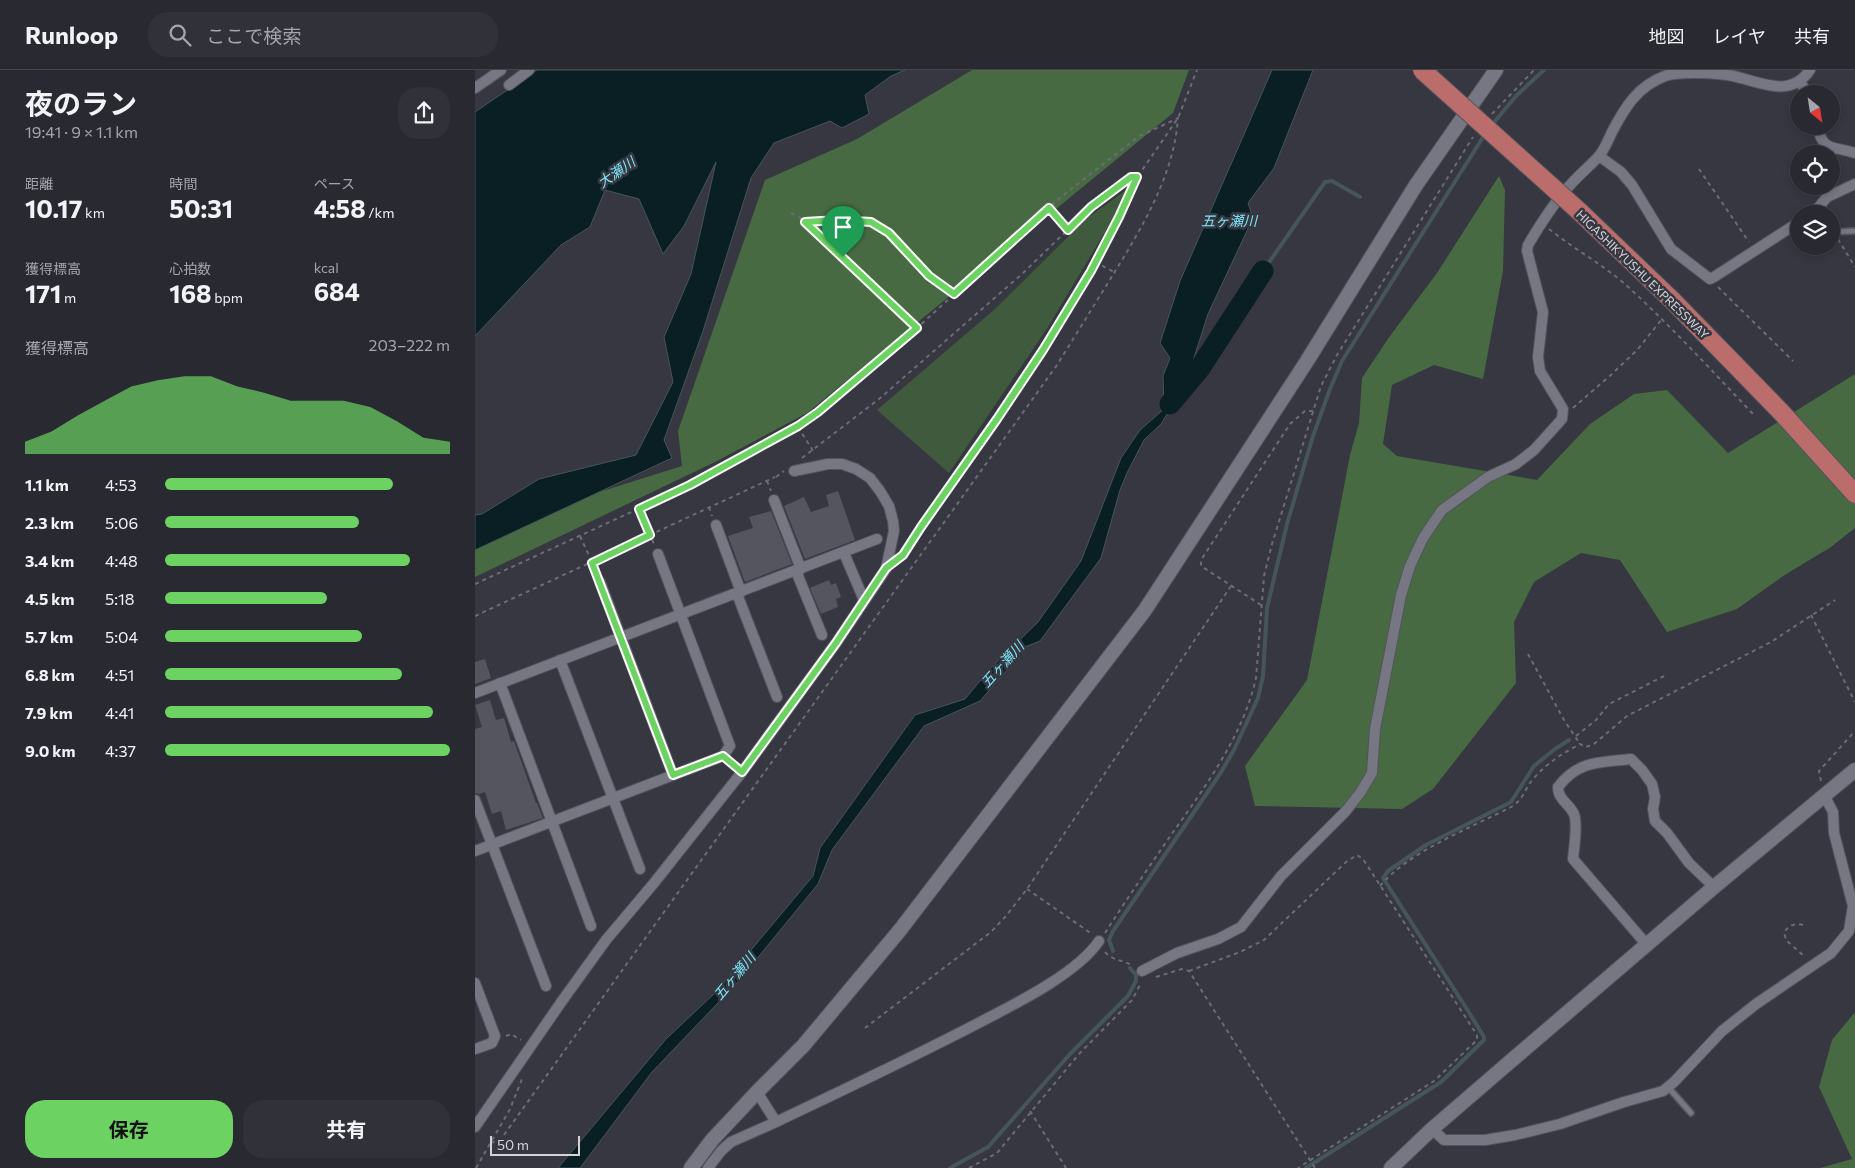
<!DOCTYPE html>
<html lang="ja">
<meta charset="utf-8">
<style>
body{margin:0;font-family:Commissioner,"Noto Sans JP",sans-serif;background:#303139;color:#f1f3f6;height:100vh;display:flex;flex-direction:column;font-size:19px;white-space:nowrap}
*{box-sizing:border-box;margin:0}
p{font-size:16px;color:#a5a6ab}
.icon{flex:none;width:28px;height:28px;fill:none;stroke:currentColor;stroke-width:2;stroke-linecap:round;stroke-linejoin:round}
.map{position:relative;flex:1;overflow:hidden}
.panel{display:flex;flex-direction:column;background:#282931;width:475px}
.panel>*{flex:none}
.needle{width:32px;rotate:150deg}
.buttons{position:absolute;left:1315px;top:15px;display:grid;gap:10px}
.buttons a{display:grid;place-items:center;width:50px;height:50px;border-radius:50%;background:#282931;box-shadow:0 2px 8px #0003,0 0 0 1px #44454d;font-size:25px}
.scale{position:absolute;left:15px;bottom:12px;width:90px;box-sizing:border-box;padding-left:5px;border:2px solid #d3d3d9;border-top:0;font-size:14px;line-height:18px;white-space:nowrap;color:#d3d3d9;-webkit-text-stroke:4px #363741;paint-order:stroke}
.pin{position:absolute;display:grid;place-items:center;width:42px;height:42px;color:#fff;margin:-51px -21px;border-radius:50% 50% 50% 0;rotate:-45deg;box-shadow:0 0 5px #0007}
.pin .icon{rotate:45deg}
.round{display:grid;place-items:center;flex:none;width:52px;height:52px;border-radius:20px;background:#303139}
.overview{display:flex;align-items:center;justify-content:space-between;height:85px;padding:0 25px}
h1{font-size:28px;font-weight:700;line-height:38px}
.metrics{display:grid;grid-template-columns:repeat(3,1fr);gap:8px;height:85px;padding:5px 25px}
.metrics div{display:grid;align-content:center}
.metrics b{font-size:25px;font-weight:700}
.metrics small{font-size:14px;font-weight:400}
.metrics p{font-size:14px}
.chart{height:140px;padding:10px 25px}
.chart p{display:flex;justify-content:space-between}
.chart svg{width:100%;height:90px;margin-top:5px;fill:#6cd362;opacity:.7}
.action{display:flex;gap:10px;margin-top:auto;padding:10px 25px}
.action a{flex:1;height:58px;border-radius:20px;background:#6cd362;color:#111;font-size:20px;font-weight:700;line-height:58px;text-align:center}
.action a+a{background:#303139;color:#f1f3f6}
ul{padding:0 25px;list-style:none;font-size:16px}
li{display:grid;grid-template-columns:80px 60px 1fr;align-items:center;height:38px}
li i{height:12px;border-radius:6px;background:#6cd362}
header{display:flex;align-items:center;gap:30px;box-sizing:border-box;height:70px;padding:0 25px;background:#282931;border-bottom:1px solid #44454d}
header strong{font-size:24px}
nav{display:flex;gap:28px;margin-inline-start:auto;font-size:18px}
.search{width:350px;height:45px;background:#303139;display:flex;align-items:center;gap:12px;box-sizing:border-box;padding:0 18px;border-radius:20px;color:#a5a6ab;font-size:19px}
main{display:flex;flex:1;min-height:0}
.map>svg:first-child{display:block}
.green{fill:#405a3d}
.forest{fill:#476a43}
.water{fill:#091f23;stroke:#46555a}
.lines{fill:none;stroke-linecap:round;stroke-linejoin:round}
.stream{stroke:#46555a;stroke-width:4}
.river{stroke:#091f23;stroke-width:21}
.building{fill:#54555f}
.lane-casing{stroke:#54545c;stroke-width:8}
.street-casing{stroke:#54545c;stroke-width:12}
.secondary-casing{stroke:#54545c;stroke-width:16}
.highway-casing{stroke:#54545c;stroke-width:20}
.path{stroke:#6b6c75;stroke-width:2;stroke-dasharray:4 4;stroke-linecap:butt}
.lane{stroke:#777783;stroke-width:5}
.street{stroke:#777783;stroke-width:10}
.secondary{stroke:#777783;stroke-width:14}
.highway{stroke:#bb6d6c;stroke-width:18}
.highway-bridge-casing{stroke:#54545c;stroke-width:20;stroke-linecap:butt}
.highway-bridge{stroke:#bb6d6c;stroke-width:18}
.route-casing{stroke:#fff;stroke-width:10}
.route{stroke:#6cd362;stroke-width:6}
.labels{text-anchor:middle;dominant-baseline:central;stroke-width:5;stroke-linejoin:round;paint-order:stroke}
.street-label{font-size:12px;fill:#d3d3d9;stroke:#363741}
.water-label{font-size:14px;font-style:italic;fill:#7ae6f7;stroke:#363741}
</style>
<header>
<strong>Runloop</strong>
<div class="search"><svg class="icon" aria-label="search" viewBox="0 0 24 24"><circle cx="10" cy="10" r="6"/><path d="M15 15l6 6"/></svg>ここで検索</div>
<nav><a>地図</a><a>レイヤ</a><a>共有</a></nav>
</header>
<main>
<section class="panel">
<div class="overview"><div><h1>夜のラン</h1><p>19:41 · 9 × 1.1 km</p></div><a class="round"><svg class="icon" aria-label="share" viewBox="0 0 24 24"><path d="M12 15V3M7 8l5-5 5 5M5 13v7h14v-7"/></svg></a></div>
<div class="metrics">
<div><p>距離</p><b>10.17<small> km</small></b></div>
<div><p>時間</p><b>50:31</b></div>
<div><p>ペース</p><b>4:58<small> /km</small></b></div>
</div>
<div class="metrics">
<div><p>獲得標高</p><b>171<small> m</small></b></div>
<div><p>心拍数</p><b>168<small> bpm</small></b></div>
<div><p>kcal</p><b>684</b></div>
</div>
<div class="chart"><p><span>獲得標高</span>203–222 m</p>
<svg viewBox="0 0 160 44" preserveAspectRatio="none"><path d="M0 44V38L10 33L20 25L30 18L40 11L50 8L60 6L70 6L80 11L90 14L100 18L110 18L120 18L130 21L140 28L150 36L160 38V44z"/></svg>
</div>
<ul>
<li><b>1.1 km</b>4:53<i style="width:80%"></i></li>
<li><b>2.3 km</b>5:06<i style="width:68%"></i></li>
<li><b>3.4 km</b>4:48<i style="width:86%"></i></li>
<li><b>4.5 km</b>5:18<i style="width:57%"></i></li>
<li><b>5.7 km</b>5:04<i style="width:69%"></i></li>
<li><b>6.8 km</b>4:51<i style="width:83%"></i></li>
<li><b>7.9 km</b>4:41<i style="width:94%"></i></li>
<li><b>9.0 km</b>4:37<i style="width:100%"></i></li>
</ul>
<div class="action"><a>保存</a><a>共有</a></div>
</section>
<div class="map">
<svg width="1380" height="1098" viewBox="0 0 1380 1098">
<rect width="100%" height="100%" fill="#363741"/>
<!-- green -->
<polygon class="green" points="651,120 639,147 573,257 474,403 402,340 519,240 611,149"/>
<!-- forest -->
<g class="forest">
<polygon points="497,0 714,0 698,43 332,343 240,392 0,507 0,461 207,396 203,361 290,110 382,69"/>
<polygon points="1024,106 1030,120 1028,201 1008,309 959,295 917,315 908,374 922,386 1062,410 1115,354 1159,324 1192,320 1253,383 1380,304 1380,458 1356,477 1308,506 1262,539 1192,562 1145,490 1106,483 1059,512 1039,552 1041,613 958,719 927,739 780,736 770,696 832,610 875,385 884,353 887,308 915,266 962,203"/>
<polygon points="1380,942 1380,1098 1345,1098 1377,1089 1344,1017 1357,970"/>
</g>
<!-- water -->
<g class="water">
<polygon points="62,0 430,0 416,6 390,25 394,44 367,58 355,51 299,73 276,108 228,261 189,370 197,388 0,480 0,445 7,444 64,409 161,385 198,312 189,267 216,204 241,92 209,156 188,184 164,129 130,120 115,157 86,175 0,266 0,42"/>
<polygon points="797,0 838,0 799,98 773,133 778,148 733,244 716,297 697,336 686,354 669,370 652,403 645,420 626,488 565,571 547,578 536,589 540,591 505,631 449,656 357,780 343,814 262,913 177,1002 105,1098 83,1098 191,969 241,922 338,806 345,778 440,645 490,629 514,600 563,552 606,491 646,388 665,360 689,339 688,306 695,288 685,273 705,211"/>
</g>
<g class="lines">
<!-- stream -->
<g class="stream">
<polyline points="1016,56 1041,26 1069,0"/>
<polyline points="788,201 850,112 857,111 885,127"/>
<polyline points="638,881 634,870 638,861 745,704 760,678 783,628 788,606 792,538 812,454 838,366 855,319 867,291 1010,64"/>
<polyline points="475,1098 513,1077 595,984 653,926 661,911 661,905 655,898"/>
<polyline points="831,1098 966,1012 1009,970 1009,967 995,944 908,808 913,801 951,775 1036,732 1059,696 1080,679 1094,670"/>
</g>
<!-- river -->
<polyline class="river" points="695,334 725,298 788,201"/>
</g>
<!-- building -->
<g class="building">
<polygon points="363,421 380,470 330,489 309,436 329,427 336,442 354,436 351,425"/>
<polygon points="296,441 317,494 270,512 253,466 278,458 274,447"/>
<polygon points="354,510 356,515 361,513 366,527 361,529 363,537 346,544 335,518"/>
<polygon points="10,589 16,608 0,614 0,592"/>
<polygon points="15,630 21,650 29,648 36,672 39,671 61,733 62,733 68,748 31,760 26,741 17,744 10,722 4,724 0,723 0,659 7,657 0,635"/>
</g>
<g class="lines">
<!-- lane casing -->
<g class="lane-casing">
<g id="lane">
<polyline points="1358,162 1378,161"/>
<polyline points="1193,1017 1216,1043"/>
</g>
</g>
<!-- street casing -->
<g class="street-casing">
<g id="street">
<polyline points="1325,11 1332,24"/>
<polyline points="34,15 54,0"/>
<polyline points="0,18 26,0"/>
<path d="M 1342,56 C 1349,84 1358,75 1380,83"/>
<polyline points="1124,86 1146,102 1157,115 1196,179 1235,209 1239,207 1324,152"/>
<polyline points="1335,144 1343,138 1352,127 1380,114"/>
<polyline points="299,430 326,499"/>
<polyline points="241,455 266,522"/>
<polyline points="369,483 389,530"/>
<polyline points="321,501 347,565"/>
<polyline points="125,512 198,705"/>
<polyline points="262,524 302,627"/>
<polyline points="85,590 165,799"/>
<polyline points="25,613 116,856"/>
<polyline points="0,623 402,469"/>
<polyline points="0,730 71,916"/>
<polyline points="0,781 248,686 255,676 183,484"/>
<path d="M 1172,875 L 1098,789 C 1099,778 1103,754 1099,744 C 1094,733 1083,730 1083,717 C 1104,690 1124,693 1156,689 L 1167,700 L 1177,714 L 1180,727 L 1178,739 L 1180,751 L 1192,763 L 1214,793 L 1239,817"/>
<path d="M 667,901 L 702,883 L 743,869 L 766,857 L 806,806 L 870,742 L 885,723 L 897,703 L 900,659 L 926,525 L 935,496 L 948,468 L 967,440 L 1013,407 L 1041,394 L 1059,380 L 1087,349 L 1088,339 L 1065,301 L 1063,287 L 1068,242 L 1052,181 L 1053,175 C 1066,153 1080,131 1097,113 C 1106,103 1116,95 1124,86 C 1130,79 1133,70 1137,62 C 1150,37 1163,16 1190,6 C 1204,1 1243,3 1258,6 C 1286,12 1315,29 1335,0"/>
<polyline points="0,913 20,966 17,973 0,979"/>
<path d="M 282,1022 L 301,1052 C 372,1018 443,985 513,948 C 546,931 603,902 624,871"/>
<polyline points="0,1057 87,931 131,870 179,813 267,702 361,573 411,499 419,461 418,451 414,436 405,421 395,408 381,399 367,394 353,394 319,401"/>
<polyline points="957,1059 969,1070 1010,1070 1040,1065 1085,1054 1149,1032 1188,1021 1199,1012 1247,961 1281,934 1356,883 1374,861 1378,836 1359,763 1358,742 1349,725"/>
<polyline points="233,1098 246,1081 256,1072 301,1052"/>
</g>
</g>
<!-- secondary casing -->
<g class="secondary-casing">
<g id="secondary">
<polyline points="216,1098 237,1070 282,1022 328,976 425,860 670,540 832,291 941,115 1021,0"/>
<polyline points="916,1098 957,1059 1030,996 1239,817 1380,700"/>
</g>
</g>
<!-- highway casing -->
<g class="highway-casing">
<polyline id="highway" points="1105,142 1198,231 1307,343 1380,424"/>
</g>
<!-- path -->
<g class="path">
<polyline points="1017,44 1059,0"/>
<polyline points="1224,99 1274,172"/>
<polyline points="663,106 703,48 722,0"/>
<polyline points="573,138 593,160"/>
<polyline points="316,143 331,151 363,150 396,152 415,163 454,206 479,224"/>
<polyline points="332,153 442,258"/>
<path d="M 1074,159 C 1099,179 1127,194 1151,215 C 1196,256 1237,301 1279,345"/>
<polyline points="1363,169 1380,197"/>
<polyline points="620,192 639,202"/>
<polyline points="1243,217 1318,291"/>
<polyline points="1098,338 1137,304 1163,279 1187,249"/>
<polyline points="323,357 340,384"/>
<path d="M 327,388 L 404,329 L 547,204 L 616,137 L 656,107 L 662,107 C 623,191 575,270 524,347 C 493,394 458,438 428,485 L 424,488"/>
<polyline points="301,407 309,401"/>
<polyline points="292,411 296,421"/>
<polyline points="234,437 237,446"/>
<polyline points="165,440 179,474"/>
<polyline points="105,466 122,503"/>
<path d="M 0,514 L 215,415 L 323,356 L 343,342 L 442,258 L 586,127 L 663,67 L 703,48 C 699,106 666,159 636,208 C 618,237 600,266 582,295 L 26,1069 L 16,1073"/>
<polyline points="786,535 726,496 726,490 815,354 830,341 838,341"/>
<polyline points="1336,545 1380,632"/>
<polyline points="0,546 300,407"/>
<polyline points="1053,584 1089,650 1105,674"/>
<polyline points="1101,666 1121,650 1134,634 1191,605"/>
<polyline points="1346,711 1344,701 1380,661"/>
<path d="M 905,816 C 934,781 998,757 1038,736 C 1049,728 1050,718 1059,708 C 1072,693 1088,683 1105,674 L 1111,677 L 1119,674 L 1152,646 L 1296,572 L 1360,530"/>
<polyline points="552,819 617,864"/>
<path d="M 1328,855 C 1319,853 1315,855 1309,862 L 1311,870 L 1330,887"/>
<path d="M 630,863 C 651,830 674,797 696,765 C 730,717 768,666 781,608 L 789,506 L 797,474 L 846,316 L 862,285 L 998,67"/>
<path d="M 630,882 C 640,892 647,889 658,896"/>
<polyline points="714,901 765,882 789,870 871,792 882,785 888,789 1002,965 1002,970 959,1011 823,1098"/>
<polyline points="681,907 707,899 714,901 840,1098"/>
<polyline points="390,958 516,862 531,846 552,819 756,516"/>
<polyline points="31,966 36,964 46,970"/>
<polyline points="555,1041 591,1098"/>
<polyline points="1,1098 35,1039 47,1009"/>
<polyline points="494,1098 522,1083 604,984 657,930 666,913"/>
</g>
<!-- lane -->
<use href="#lane" class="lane"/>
<!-- street -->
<use href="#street" class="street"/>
<!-- secondary -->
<use href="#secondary" class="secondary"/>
<!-- highway -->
<use href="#highway" class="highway"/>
<!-- highway-bridge casing -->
<g class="highway-bridge-casing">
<polyline id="highway-bridge" points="947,0 1105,142"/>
</g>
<!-- highway-bridge -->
<use href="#highway-bridge" class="highway-bridge"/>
</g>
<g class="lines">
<!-- route casing -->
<g class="route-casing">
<polygon id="route" points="656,107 662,107 644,147 616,201 568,280 522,349 446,457 428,485 411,498 361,573 267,702 248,686 198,705 117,493 175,465 164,439 215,415 323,356 343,342 442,258 330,152 363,150 396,152 414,163 454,206 479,224 574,138 593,160 616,137"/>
</g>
<!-- route -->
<use href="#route" class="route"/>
</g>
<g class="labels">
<!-- street labels -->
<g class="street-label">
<text transform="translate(1168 204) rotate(44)">HIGASHIKYUSHU EXPRESSWAY</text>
</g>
<!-- water labels -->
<g class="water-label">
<text transform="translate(141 102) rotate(-35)">大瀬川</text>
<text x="754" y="150">五ヶ瀬川</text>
<text transform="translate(527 594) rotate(-48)">五ヶ瀬川</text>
<text transform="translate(259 906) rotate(-50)">五ヶ瀬川</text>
</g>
</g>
</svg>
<div class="buttons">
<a><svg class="needle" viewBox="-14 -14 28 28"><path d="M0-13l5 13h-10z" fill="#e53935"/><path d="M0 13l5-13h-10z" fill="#a5a6ab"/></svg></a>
<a><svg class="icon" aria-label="locate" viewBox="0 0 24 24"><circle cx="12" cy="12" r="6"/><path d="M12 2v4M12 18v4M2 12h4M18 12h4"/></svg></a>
<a><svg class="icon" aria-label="layers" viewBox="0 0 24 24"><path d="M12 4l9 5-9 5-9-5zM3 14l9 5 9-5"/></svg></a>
</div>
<div class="scale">50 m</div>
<div class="pin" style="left:368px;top:187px;background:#1e9e55"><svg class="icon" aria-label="arrive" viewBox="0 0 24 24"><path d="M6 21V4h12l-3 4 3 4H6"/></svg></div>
</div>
</main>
